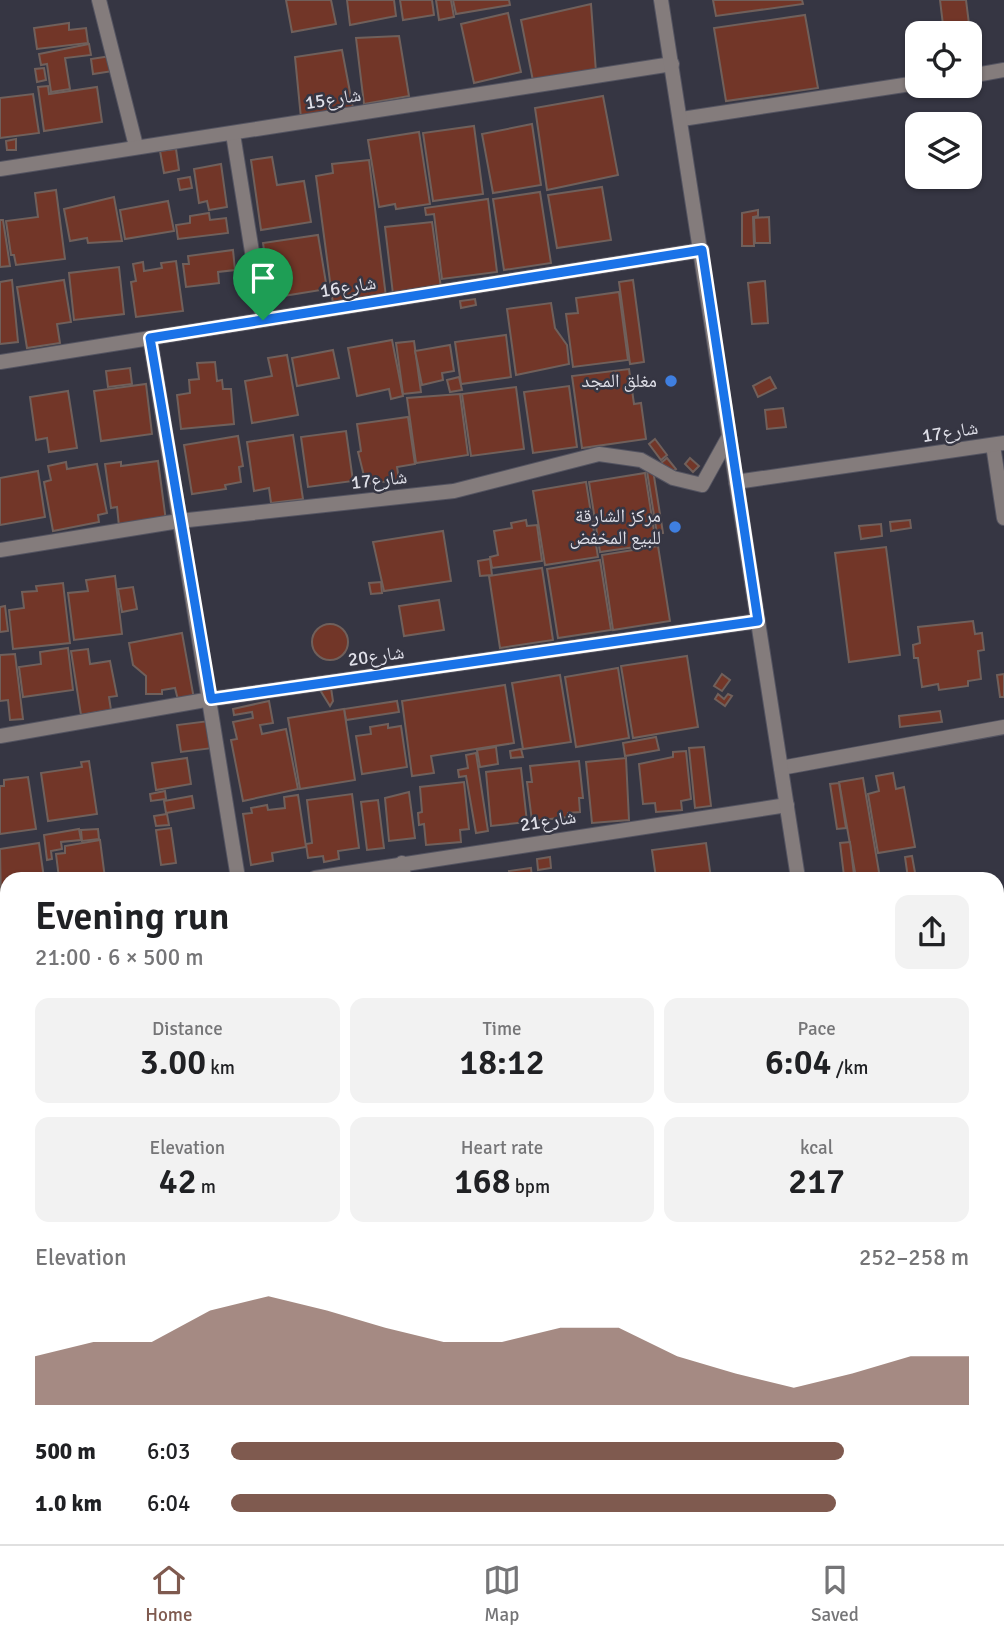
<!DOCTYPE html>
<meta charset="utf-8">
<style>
body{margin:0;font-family:Signika,"Noto Naskh Arabic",sans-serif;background:#f2f2f2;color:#202124;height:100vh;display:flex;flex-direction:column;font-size:26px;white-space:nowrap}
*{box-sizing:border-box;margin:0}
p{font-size:23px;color:#757577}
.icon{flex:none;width:38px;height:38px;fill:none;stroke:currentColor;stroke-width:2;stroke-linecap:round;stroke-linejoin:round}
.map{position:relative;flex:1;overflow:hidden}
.panel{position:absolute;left:0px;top:872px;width:1004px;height:674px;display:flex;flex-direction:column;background:#fff;border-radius:21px 21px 0 0;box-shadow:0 2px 5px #0004}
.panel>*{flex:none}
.fabs{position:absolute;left:905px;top:21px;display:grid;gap:14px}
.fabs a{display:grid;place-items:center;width:77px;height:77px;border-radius:14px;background:#fff;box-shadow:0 2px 5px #0004;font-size:35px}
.pin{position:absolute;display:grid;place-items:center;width:60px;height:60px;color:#fff;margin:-72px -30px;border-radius:50% 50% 50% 0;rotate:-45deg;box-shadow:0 0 7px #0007}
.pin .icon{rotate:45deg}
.round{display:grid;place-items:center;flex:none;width:74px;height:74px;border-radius:14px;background:#f2f2f2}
.summary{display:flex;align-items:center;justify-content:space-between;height:119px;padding:0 35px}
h1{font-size:38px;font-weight:600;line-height:52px}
.figures{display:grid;grid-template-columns:repeat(3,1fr);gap:10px;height:119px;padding:7px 35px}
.figures div{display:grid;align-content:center;border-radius:14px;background:#f2f2f2;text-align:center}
.figures b{font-size:35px;font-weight:600}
.figures small{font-size:19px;font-weight:400}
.figures p{font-size:19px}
.chart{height:196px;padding:14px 35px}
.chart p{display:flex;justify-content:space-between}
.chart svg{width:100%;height:126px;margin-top:7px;fill:#7f5a4f;opacity:.7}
ul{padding:0 35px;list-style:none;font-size:23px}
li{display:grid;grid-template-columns:112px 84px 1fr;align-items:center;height:52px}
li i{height:18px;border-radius:9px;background:#7f5a4f}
.tab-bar{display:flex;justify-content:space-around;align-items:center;height:98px;border-top:2px solid #e0e0e0;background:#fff;font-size:19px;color:#757577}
.tab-bar a{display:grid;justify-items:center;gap:4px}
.tab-bar .current{color:#7f5a4f}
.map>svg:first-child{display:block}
.building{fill:#723628;stroke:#70605b;stroke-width:2}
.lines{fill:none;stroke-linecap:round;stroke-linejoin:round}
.minor-casing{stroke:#545461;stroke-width:16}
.tertiary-casing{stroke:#545461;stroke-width:16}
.minor{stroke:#847c7c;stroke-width:14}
.tertiary{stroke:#847c7c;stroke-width:14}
.route-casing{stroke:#fff;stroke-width:14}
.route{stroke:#1a73e8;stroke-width:9}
.shop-dot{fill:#3f7fe0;stroke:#363643;stroke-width:2.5}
.labels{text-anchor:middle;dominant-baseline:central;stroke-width:5;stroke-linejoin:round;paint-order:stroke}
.street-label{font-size:19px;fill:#dfdfe8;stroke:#363643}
.poi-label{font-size:19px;fill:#dfdfe8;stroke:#363643;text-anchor:end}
</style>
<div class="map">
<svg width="1004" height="1544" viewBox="0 0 1004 1544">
<rect width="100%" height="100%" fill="#363643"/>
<!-- building -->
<g class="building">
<polygon points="286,0 331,0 336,24 292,32"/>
<polygon points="347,0 394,0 396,16 350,25"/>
<polygon points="400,0 432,0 434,15 403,20"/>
<polygon points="436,0 451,0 454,17 439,20"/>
<polygon points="453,0 509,0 510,5 456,14"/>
<polygon points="713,0 802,0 803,4 716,16"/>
<polygon points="940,0 966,0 972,48 970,33 944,33"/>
<polygon points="591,4 596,72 533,81 521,20"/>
<polygon points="508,13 521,72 474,83 461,24"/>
<polygon points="805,15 818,88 726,101 714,28"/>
<polygon points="69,23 69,30 86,28 88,43 37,49 34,28"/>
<polygon points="399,36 409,96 364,104 356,38"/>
<polygon points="89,44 91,55 65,58 70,89 51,92 47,64 41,65 39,54"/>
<polygon points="342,50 353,108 301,118 295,57"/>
<polygon points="111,56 113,71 93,74 91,59"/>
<polygon points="44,68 46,80 37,82 35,69"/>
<polygon points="48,86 49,94 97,87 102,122 44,131 38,87"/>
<polygon points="33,94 39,133 0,138 0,98"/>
<polygon points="603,96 618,175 547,190 535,108"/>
<polygon points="532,124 541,185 493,193 482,134"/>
<polygon points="474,126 483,194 433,201 423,133"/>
<polygon points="419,132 430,204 396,209 395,204 379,207 368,140"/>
<polygon points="16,139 16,150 7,150 6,141"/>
<polygon points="176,149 179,170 164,173 160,151"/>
<polygon points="272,157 277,185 304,181 311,222 261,230 251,160"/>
<polygon points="369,160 386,297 333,304 316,176 333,173 332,164"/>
<polygon points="221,164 227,207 209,210 207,201 199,203 194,169"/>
<polygon points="190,177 192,188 180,190 178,179"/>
<polygon points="602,187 611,240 557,248 548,195"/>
<polygon points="56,190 65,259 16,265 14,255 11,255 6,221 38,217 35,193"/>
<polygon points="540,192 551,263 504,270 493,199"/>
<polygon points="114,197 122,241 88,243 87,238 70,241 64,209"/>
<polygon points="488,199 497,272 442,279 434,214 426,215 425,208"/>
<polygon points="168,201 174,231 125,239 120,210"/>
<polygon points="758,210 758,216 753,217 754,246 742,246 742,213"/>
<polygon points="209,213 210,220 226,218 228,233 178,239 176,225 190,223 190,216"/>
<polygon points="769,217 770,243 755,243 754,218"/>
<polygon points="0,220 3,220 10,266 0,267"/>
<polygon points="432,222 441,288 393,294 385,227"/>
<polygon points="318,235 327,289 271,298 263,243"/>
<polygon points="233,250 235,270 218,272 219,283 186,287 183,264 189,264 188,256"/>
<polygon points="176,261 183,311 136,317 131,282 136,281 133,264 143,262 144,271 162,268 161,263"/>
<polygon points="119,267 124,314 74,320 69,273"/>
<polygon points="12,280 18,342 0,344 0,282"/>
<polygon points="64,280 71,322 57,324 60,343 27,348 17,287"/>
<polygon points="633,280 644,362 630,364 619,282"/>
<polygon points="765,281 768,323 752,324 748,283"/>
<polygon points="619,292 628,360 573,367 566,314 578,313 576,298"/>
<polygon points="475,299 476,305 461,308 460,301"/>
<polygon points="551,303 555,328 567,345 569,364 516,375 507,309"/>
<polygon points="506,335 511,377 461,384 455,342"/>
<polygon points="392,340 403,396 391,399 389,389 357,396 348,348"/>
<polygon points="414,341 421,392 403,394 396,343"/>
<polygon points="450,345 454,371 442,373 443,380 422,385 415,351"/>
<polygon points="333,350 339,378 297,386 292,358"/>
<polygon points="287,355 298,415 252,423 245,381 272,376 268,358"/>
<polygon points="215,362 217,381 222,380 223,389 231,389 234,424 181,429 177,395 190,393 189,380 199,379 197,363"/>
<polygon points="130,368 132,384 108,387 106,371"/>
<polygon points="629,369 634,404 641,403 646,439 582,448 572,376"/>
<polygon points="459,377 462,390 450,392 447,380"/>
<polygon points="770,377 776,388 758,397 753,386"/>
<polygon points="146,384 152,434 101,441 94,391"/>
<polygon points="569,386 577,447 533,453 524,392"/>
<polygon points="516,387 524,449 471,456 462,394"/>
<polygon points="68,391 77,448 49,452 47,438 36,440 30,397"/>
<polygon points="460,394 468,455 416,463 407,398"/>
<polygon points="783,408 786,427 767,429 765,410"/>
<polygon points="408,417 415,464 397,467 399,480 366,484 358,452 361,451 357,424"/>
<polygon points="346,431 353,481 308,487 301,437"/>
<polygon points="293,435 303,499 271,503 269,488 254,491 247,442"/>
<polygon points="238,436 243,466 239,467 241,482 225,485 226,489 192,494 184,445"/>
<polygon points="655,439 667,455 661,460 649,444"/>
<polygon points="667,458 676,469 670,474 661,463"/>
<polygon points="690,458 699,466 693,472 685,464"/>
<polygon points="158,461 166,521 119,526 117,507 111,508 105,464 121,462 121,466"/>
<polygon points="66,462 67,469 97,464 107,513 98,515 99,522 53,531 44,482 51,480 48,466"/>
<polygon points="653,470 663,533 657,534 647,471"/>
<polygon points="38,471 45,517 0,525 0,478"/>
<polygon points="645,473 656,544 600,552 589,482"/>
<polygon points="586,482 598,557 545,565 533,491"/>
<polygon points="526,520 527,526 537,525 542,561 492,568 490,557 498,555 494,531 512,528 511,523"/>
<polygon points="910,520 911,528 891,531 890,522"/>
<polygon points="881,524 882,536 861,539 859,526"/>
<polygon points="443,531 451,581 384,591 373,542"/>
<polygon points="658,546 670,621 613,630 602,555"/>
<polygon points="886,547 900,655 849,662 835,553"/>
<polygon points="490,559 492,575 480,576 478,561"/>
<polygon points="600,560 611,630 558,638 547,569"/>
<polygon points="542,568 553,640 500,648 489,576"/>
<polygon points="115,576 122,634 74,640 68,593 88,591 86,580"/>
<polygon points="381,582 382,593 371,594 369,583"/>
<polygon points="63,583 70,643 13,649 9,610 24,608 22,592 37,591 36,586"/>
<polygon points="133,587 137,609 122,612 118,589"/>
<polygon points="439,600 444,630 404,636 399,606"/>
<polygon points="5,606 8,631 0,632 0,607"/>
<polygon points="973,621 975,634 982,633 984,650 978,651 981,679 968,681 968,686 939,690 938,684 922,687 918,658 914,658 913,645 920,643 918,627"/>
<circle cx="330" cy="642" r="18"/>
<polygon points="182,633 194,699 178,700 175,688 162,690 162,694 146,694 146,676 133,665 129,643"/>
<polygon points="68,648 73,690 23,697 19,667 41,664 40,652"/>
<polygon points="88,649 90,664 110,661 117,696 109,697 111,710 81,715 71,651"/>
<polygon points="15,654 23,719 10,720 8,700 0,701 0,655"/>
<polygon points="687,656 698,727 633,738 621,666"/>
<polygon points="618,668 629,738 576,747 565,677"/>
<polygon points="722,674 730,680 722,691 714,686"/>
<polygon points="1004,674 1004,697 1000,697 997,675"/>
<polygon points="560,675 571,742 523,749 512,683"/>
<polygon points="505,685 514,743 431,756 434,773 412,776 402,701"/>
<polygon points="331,688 333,701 330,706 320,690"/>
<polygon points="718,694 724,699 728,694 732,696 725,706 715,699"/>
<polygon points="269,701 273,723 260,725 262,734 286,729 298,789 243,801 231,740 237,739 233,722 253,718 252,712 234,715 233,709"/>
<polygon points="397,701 399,712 346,720 344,709"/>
<polygon points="344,709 355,780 300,789 288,718"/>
<polygon points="940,711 942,722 900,727 899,716"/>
<polygon points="209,721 213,748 181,752 177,725"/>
<polygon points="388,724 388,728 401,726 407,767 362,774 356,736 371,734 370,727"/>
<polygon points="656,737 659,750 625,756 623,743"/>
<polygon points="496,747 498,764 480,767 477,750"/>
<polygon points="704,747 711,806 695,808 689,748"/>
<polygon points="521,749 523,757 511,758 510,751"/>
<polygon points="686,751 691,799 681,801 682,810 656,812 655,803 643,804 639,764 673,757 673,752"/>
<polygon points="476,753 488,831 476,833 466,776 459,777 458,770 468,768 466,755"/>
<polygon points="187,758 191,784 156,790 152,763"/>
<polygon points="626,758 629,820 592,823 586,762"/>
<polygon points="89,761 97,814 48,821 41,773 82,767 81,762"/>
<polygon points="579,761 583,798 579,798 580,812 568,813 568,817 532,821 527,782 532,782 530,766"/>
<polygon points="521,768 527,822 491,826 486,772"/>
<polygon points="893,773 896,789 904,787 915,847 878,853 868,794 879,791 876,776"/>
<polygon points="28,777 36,829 0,834 0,786 4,786 4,780"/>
<polygon points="863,778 880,878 856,878 839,782"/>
<polygon points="464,782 469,829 460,830 461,842 426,845 424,824 419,825 418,813 422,812 420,787"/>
<polygon points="839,783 846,828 837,829 830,784"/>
<polygon points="165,791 166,799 151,801 150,794"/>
<polygon points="409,792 415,838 389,841 385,798"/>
<polygon points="352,794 359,848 338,851 339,859 324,862 323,856 308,858 306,844 312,843 307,800"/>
<polygon points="298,795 306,847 272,853 273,861 251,865 243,814 252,813 251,808 267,805 268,810 285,808 284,797"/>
<polygon points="192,796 194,808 166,813 164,801"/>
<polygon points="378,800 384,848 367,850 361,802"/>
<polygon points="167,814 169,825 156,826 154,816"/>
<polygon points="171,828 176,863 161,865 156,830"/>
<polygon points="79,829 81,840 61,842 62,849 51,851 52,859 47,860 44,835"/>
<polygon points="98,829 99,839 82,841 81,830"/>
<polygon points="100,840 105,878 59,878 56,854 65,853 65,846"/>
<polygon points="850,842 854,875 844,876 840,843"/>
<polygon points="39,843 44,878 7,878 7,902 1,903 0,849"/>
<polygon points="706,843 711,878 656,878 652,850"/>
<polygon points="912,856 916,878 908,878 905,857"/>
<polygon points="550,857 551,868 538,870 537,859"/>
<polygon points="531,868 532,878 510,878 509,871"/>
<polygon points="194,874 195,878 163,878"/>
<polygon points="1004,913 1004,935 999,936 998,914"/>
<polygon points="6,979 7,997 0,999 0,980"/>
<polygon points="7,1051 7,1104 0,1105 0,1053"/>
<polygon points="7,1141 7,1206 0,1207 0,1142"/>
<polygon points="1004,1189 1004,1271 998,1272 998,1191"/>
<polygon points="7,1229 7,1268 5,1268 0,1231"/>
<rect x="0" y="1421" width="6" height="13"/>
<rect x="0" y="1435" width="7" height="18"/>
<rect x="0" y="1467" width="7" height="13"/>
</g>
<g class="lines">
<!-- minor casing -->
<g class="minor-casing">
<g id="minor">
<polyline points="99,0 136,146"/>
<polyline points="970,76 1004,70"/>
<polyline points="682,119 917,83"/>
<polyline points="233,134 263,320"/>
<polyline points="0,169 672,64"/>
<polyline points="150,338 238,878"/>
<polyline points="0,362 702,250"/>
<polyline points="993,445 1004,518"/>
<polyline points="736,482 1004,443"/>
<polyline points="0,550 179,521 454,491 599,454 641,460 673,478 702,485 728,438"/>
<polyline points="0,736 211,699 758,621"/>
<polyline points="781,768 1004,727"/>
<polyline points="402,863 404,878"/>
<polyline points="315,878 787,805"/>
<polyline points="0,927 7,926"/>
<polyline points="0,1114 7,1113"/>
<polyline points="998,1156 1004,1155"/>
<polyline points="0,1313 7,1312"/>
<polyline points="998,1443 1004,1442"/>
<polyline points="200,1538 201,1544"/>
<polyline points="311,1544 351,1538"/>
</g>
</g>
<!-- tertiary casing -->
<g class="tertiary-casing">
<g id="tertiary">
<polyline points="661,0 798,878"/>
<polyline points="900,1538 900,1544"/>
</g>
</g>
<!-- minor -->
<use href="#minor" class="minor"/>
<!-- tertiary -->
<use href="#tertiary" class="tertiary"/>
</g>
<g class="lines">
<!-- route casing -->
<g class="route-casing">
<polygon id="route" points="702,250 758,621 211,699 150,338"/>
</g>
<!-- route -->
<use href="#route" class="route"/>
</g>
<!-- markers -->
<g class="shop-dot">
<circle cx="671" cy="381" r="7"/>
<circle cx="675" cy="527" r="7"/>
</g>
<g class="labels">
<!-- street labels -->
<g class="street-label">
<text transform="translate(333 99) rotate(-9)">شارع15</text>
<text transform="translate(348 287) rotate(-9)">شارع16</text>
<text transform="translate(950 432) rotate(-9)">شارع17</text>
<text transform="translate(379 480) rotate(-6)">شارع17</text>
<text transform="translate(376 656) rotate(-8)">شارع20</text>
<text transform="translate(548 821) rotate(-9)">شارع21</text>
</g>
<!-- poi labels -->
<g class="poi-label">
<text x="657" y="381">مغلق المجد</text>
<text x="661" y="516">مركز الشارقة<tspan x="661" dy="22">للبيع المخفض</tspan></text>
</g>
</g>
</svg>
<div class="fabs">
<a><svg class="icon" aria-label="locate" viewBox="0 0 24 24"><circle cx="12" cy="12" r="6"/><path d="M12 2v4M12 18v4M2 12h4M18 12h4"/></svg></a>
<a><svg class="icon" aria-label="layers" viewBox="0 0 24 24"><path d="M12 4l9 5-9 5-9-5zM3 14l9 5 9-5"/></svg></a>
</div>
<div class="pin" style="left:263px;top:320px;background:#1e9e55"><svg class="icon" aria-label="arrive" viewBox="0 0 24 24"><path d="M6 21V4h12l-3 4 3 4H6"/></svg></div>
<section class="panel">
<div class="summary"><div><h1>Evening run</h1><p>21:00 · 6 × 500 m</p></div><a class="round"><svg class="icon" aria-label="share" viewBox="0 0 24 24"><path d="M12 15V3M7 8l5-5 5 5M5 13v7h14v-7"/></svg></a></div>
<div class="figures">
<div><p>Distance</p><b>3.00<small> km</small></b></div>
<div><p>Time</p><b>18:12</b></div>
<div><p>Pace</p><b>6:04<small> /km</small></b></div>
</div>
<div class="figures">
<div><p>Elevation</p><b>42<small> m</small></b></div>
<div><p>Heart rate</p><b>168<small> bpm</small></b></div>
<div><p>kcal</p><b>217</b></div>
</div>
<div class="chart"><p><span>Elevation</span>252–258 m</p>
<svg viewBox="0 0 160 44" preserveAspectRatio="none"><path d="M0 44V27L10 22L20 22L30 11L40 6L50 11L60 17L70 22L80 22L90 17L100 17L110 27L120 33L130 38L140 33L150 27L160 27V44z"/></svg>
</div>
<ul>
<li><b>500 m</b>6:03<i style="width:83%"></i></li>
<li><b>1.0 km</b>6:04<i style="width:82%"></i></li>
</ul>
</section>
</div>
<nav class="tab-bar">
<a class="current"><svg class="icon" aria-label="home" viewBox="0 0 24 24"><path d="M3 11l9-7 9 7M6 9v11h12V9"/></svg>Home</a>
<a><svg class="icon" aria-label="map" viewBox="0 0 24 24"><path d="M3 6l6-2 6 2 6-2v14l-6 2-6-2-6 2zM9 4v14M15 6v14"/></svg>Map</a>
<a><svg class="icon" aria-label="saved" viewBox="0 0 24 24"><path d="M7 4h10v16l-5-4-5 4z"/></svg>Saved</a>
</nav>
